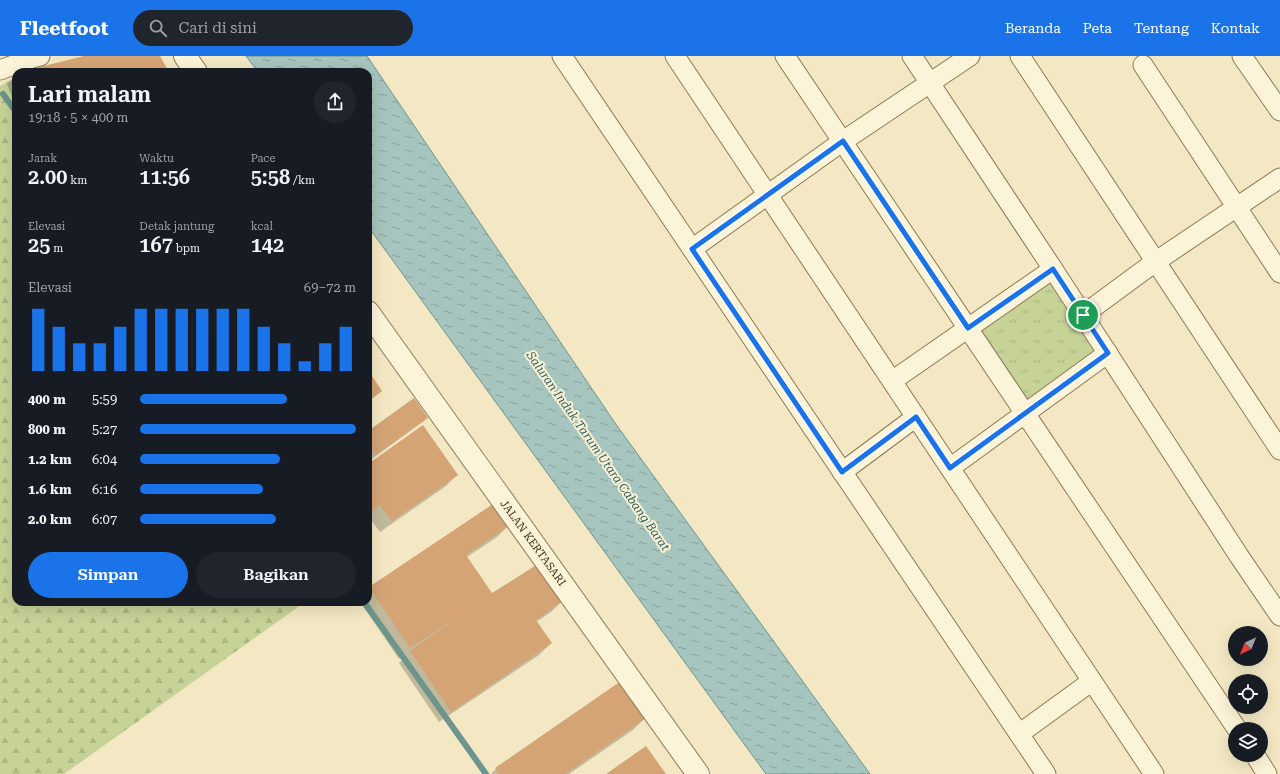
<!DOCTYPE html>
<html lang="id">
<meta charset="utf-8">
<style>
body{margin:0;font-family:"Roboto Serif",serif;background:#20242c;color:#f1f3f6;height:100vh;display:flex;flex-direction:column;font-size:15px;white-space:nowrap}
*{box-sizing:border-box;margin:0}
p{font-size:13px;color:#9ea1a6}
.icon{flex:none;width:22px;height:22px;fill:none;stroke:currentColor;stroke-width:2;stroke-linecap:round;stroke-linejoin:round}
.map{position:relative;flex:1;overflow:hidden}
.panel{position:absolute;left:12px;top:12px;width:360px;height:538px;display:flex;flex-direction:column;background:#171b24;border-radius:12px;box-shadow:0 4px 16px #0002}
.panel>*{flex:none}
.needle{width:26px;rotate:223deg}
.controls{position:absolute;left:1228px;top:570px;display:grid;gap:8px}
.controls a{display:grid;place-items:center;width:40px;height:40px;border-radius:50%;background:#171b24;box-shadow:0 4px 16px #0002;font-size:20px}
.pin{position:absolute;display:grid;place-items:center;width:34px;height:34px;color:#fff;margin:-17px;border:2px solid #fff;border-radius:50%;box-shadow:0 1px 4px #0007}
.round{display:grid;place-items:center;flex:none;width:42px;height:42px;border-radius:21px;background:#20242c}
.summary{display:flex;align-items:center;justify-content:space-between;height:68px;padding:0 16px}
h1{font-size:22px;font-weight:600;line-height:30px}
.stats{display:grid;grid-template-columns:repeat(3,1fr);gap:6px;height:68px;padding:4px 16px}
.stats div{display:grid;align-content:center}
.stats b{font-size:20px;font-weight:600}
.stats small{font-size:11px;font-weight:400}
.stats p{font-size:11px}
.chart{height:112px;padding:8px 16px}
.chart p{display:flex;justify-content:space-between}
.chart svg{width:100%;height:72px;margin-top:4px;stroke:#1a73e8;stroke-width:6}
.cta{display:flex;gap:8px;margin-top:auto;padding:8px 16px}
.cta a{flex:1;height:46px;border-radius:24px;background:#1a73e8;color:#fff;font-size:16px;font-weight:600;line-height:46px;text-align:center}
.cta a+a{background:#20242c;color:#f1f3f6}
ul{padding:0 16px;list-style:none;font-size:13px}
li{display:grid;grid-template-columns:64px 48px 1fr;align-items:center;height:30px}
li i{height:10px;border-radius:5px;background:#1a73e8}
header{display:flex;align-items:center;gap:24px;box-sizing:border-box;height:56px;padding:0 20px;background:#1a73e8;color:#fff}
header strong{font-size:19px}
nav{display:flex;gap:22px;margin-inline-start:auto;font-size:14px}
.search{width:280px;height:36px;background:#20242c;display:flex;align-items:center;gap:10px;box-sizing:border-box;padding:0 14px;border-radius:22px;color:#9ea1a6;font-size:15px}
.map>svg:first-child{display:block}
.forest{fill:url(#forest-firs)}
.park{fill:url(#park-tufts)}
.water{fill:url(#water-ripples);stroke:#6b958d}
.shadow{fill:#0003}
.lines{fill:none;stroke-linecap:round;stroke-linejoin:round}
.stream{stroke:#6b958d;stroke-width:6}
.building{fill:#d5a475}
.minor-casing{stroke:#8f7957;stroke-width:21}
.tertiary-casing{stroke:#8f7957;stroke-width:24}
.minor{stroke:#fcf4d8;stroke-width:19}
.tertiary{stroke:#fcf4d8;stroke-width:22}
.route-casing{stroke:#fff;stroke-width:8}
.route{stroke:#1a73e8;stroke-width:5}
.labels{text-anchor:middle;dominant-baseline:central;stroke-width:4;stroke-linejoin:round;paint-order:stroke}
.street-label{font-size:11px;fill:#3e2f1d;stroke:#f9f1d4}
.water-label{font-size:12px;font-style:italic;fill:#2b5e5f;stroke:#f9f1d4}
</style>
<header>
<strong>Fleetfoot</strong>
<div class="search"><svg class="icon" aria-label="search" viewBox="0 0 24 24"><circle cx="10" cy="10" r="6"/><path d="M15 15l6 6"/></svg>Cari di sini</div>
<nav><a>Beranda</a><a>Peta</a><a>Tentang</a><a>Kontak</a></nav>
</header>
<div class="map">
<svg width="1280" height="718" viewBox="0 0 1280 718">
<defs>
<pattern id="forest-firs" width="22" height="20" patternUnits="userSpaceOnUse"><rect width="22" height="20" fill="#c6d296"/><path d="M5 1l3.5 6h-7zM16 11l3.5 6h-7z" fill="#abb581"/></pattern>
<pattern id="park-tufts" width="24" height="20" patternUnits="userSpaceOnUse"><rect width="24" height="20" fill="#c6d296"/><path d="M3 7l-1-3M5 7V3M7 7l1-3M15 17l-1-3M17 17v-4M19 17l1-3" fill="none" stroke="#abb581"/></pattern>
<pattern id="water-ripples" width="26" height="14" patternUnits="userSpaceOnUse"><rect width="26" height="14" fill="#a6c5be"/><path d="M2 4q2-2 4 0t4 0M15 11q2-2 4 0t4 0" fill="none" stroke="#89a09a"/></pattern>
</defs>
<rect width="100%" height="100%" fill="#f3e8c3"/>
<!-- forest -->
<polygon class="forest" points="15,22 16,546 305,546 64,718 0,718 0,30"/>
<!-- park -->
<polygon class="park" points="1053,213 1108,297 1025,357 968,272"/>
<!-- water -->
<polygon class="water" points="246,0 367,0 615,367 870,718 766,718 375,180 368,171 368,16 258,16"/>
<!-- shadow -->
<g class="shadow">
<polygon points="16,19 16,51 7,28"/>
<polygon points="368,316 381,335 368,347"/>
<polygon points="427,361 421,367 369,405 368,403 368,376"/>
<polygon points="368,409 457,419 446,430 380,476 368,460"/>
<polygon points="493,450 509,469 497,481 467,501 492,539 562,545 551,556 536,566 551,587 539,599 439,666 399,607 407,599 399,603 360,546 368,546 368,533 369,532"/>
<polygon points="645,662 633,674 569,718 491,718 496,713"/>
</g>
<g class="lines">
<!-- stream -->
<g class="stream">
<polyline points="3,38 16,56"/>
<polyline points="364,546 486,718"/>
</g>
</g>
<!-- building -->
<g class="building">
<polygon points="84,0 160,0 169,16 20,16"/>
<polygon points="368,314 382,335 368,345"/>
<polygon points="414,342 428,362 376,399 368,389 368,375"/>
<polygon points="423,369 458,419 392,465 380,449 368,458 368,408"/>
<polygon points="493,448 510,469 466,499 492,537 538,508 563,545 536,564 552,587 451,656 410,595 464,557 410,592 369,531"/>
<polygon points="621,625 646,662 565,718 499,718 495,712"/>
<polygon points="646,690 666,718 606,718"/>
</g>
<g class="lines">
<!-- minor casing -->
<g class="minor-casing">
<g id="minor">
<polyline points="562,0 1046,718"/>
<polyline points="675,0 1154,718"/>
<polyline points="785,0 1237,673"/>
<polyline points="912,0 1053,213 1239,500 1280,560"/>
<polyline points="1020,0 1280,394"/>
<polyline points="1242,0 1280,55"/>
<polyline points="1143,9 1280,217"/>
<polyline points="0,14 32,2 40,0"/>
<polyline points="692,193 843,85 970,0"/>
<polyline points="1083,259 1155,206 1280,122"/>
<polyline points="892,325 1053,213"/>
<polyline points="950,412 1108,297"/>
<polyline points="842,416 916,361"/>
<polyline points="1019,678 1092,625"/>
<polyline points="1255,699 1267,718"/>
</g>
</g>
<!-- tertiary casing -->
<g class="tertiary-casing">
<g id="tertiary">
<polyline points="185,0 196,16"/>
<polyline points="368,256 698,718"/>
</g>
</g>
<!-- minor -->
<use href="#minor" class="minor"/>
<!-- tertiary -->
<use href="#tertiary" class="tertiary"/>
</g>
<g class="lines">
<!-- route casing -->
<g class="route-casing">
<polygon id="route" points="843,85 968,272 1053,213 1108,297 950,412 916,361 842,416 692,193"/>
</g>
<!-- route -->
<use href="#route" class="route"/>
</g>
<g class="labels">
<!-- street labels -->
<g class="street-label">
<text transform="translate(533 487) rotate(54)">JALAN KERTASARI</text>
</g>
<!-- water labels -->
<g class="water-label">
<text transform="translate(598 395) rotate(55)">Saluran Induk Tarum Utara Cabang Barat</text>
</g>
</g>
</svg>
<div class="controls">
<a><svg class="needle" viewBox="-14 -14 28 28"><path d="M0-13l5 13h-10z" fill="#e53935"/><path d="M0 13l5-13h-10z" fill="#9ea1a6"/></svg></a>
<a><svg class="icon" aria-label="locate" viewBox="0 0 24 24"><circle cx="12" cy="12" r="6"/><path d="M12 2v4M12 18v4M2 12h4M18 12h4"/></svg></a>
<a><svg class="icon" aria-label="layers" viewBox="0 0 24 24"><path d="M12 4l9 5-9 5-9-5zM3 14l9 5 9-5"/></svg></a>
</div>
<div class="pin" style="left:1083px;top:259px;background:#1e9e55"><svg class="icon" aria-label="arrive" viewBox="0 0 24 24"><path d="M6 21V4h12l-3 4 3 4H6"/></svg></div>
<section class="panel">
<div class="summary"><div><h1>Lari malam</h1><p>19:18 · 5 × 400 m</p></div><a class="round"><svg class="icon" aria-label="share" viewBox="0 0 24 24"><path d="M12 15V3M7 8l5-5 5 5M5 13v7h14v-7"/></svg></a></div>
<div class="stats">
<div><p>Jarak</p><b>2.00<small> km</small></b></div>
<div><p>Waktu</p><b>11:56</b></div>
<div><p>Pace</p><b>5:58<small> /km</small></b></div>
</div>
<div class="stats">
<div><p>Elevasi</p><b>25<small> m</small></b></div>
<div><p>Detak jantung</p><b>167<small> bpm</small></b></div>
<div><p>kcal</p><b>142</b></div>
</div>
<div class="chart"><p><span>Elevasi</span>69–72 m</p>
<svg viewBox="0 0 160 44" preserveAspectRatio="none"><path d="M5 44V6M15 44V17M25 44V27M35 44V27M45 44V17M55 44V6M65 44V6M75 44V6M85 44V6M95 44V6M105 44V6M115 44V17M125 44V27M135 44V38M145 44V27M155 44V17"/></svg>
</div>
<ul>
<li><b>400 m</b>5:59<i style="width:68%"></i></li>
<li><b>800 m</b>5:27<i style="width:100%"></i></li>
<li><b>1.2 km</b>6:04<i style="width:65%"></i></li>
<li><b>1.6 km</b>6:16<i style="width:57%"></i></li>
<li><b>2.0 km</b>6:07<i style="width:63%"></i></li>
</ul>
<div class="cta"><a>Simpan</a><a>Bagikan</a></div>
</section>
</div>
